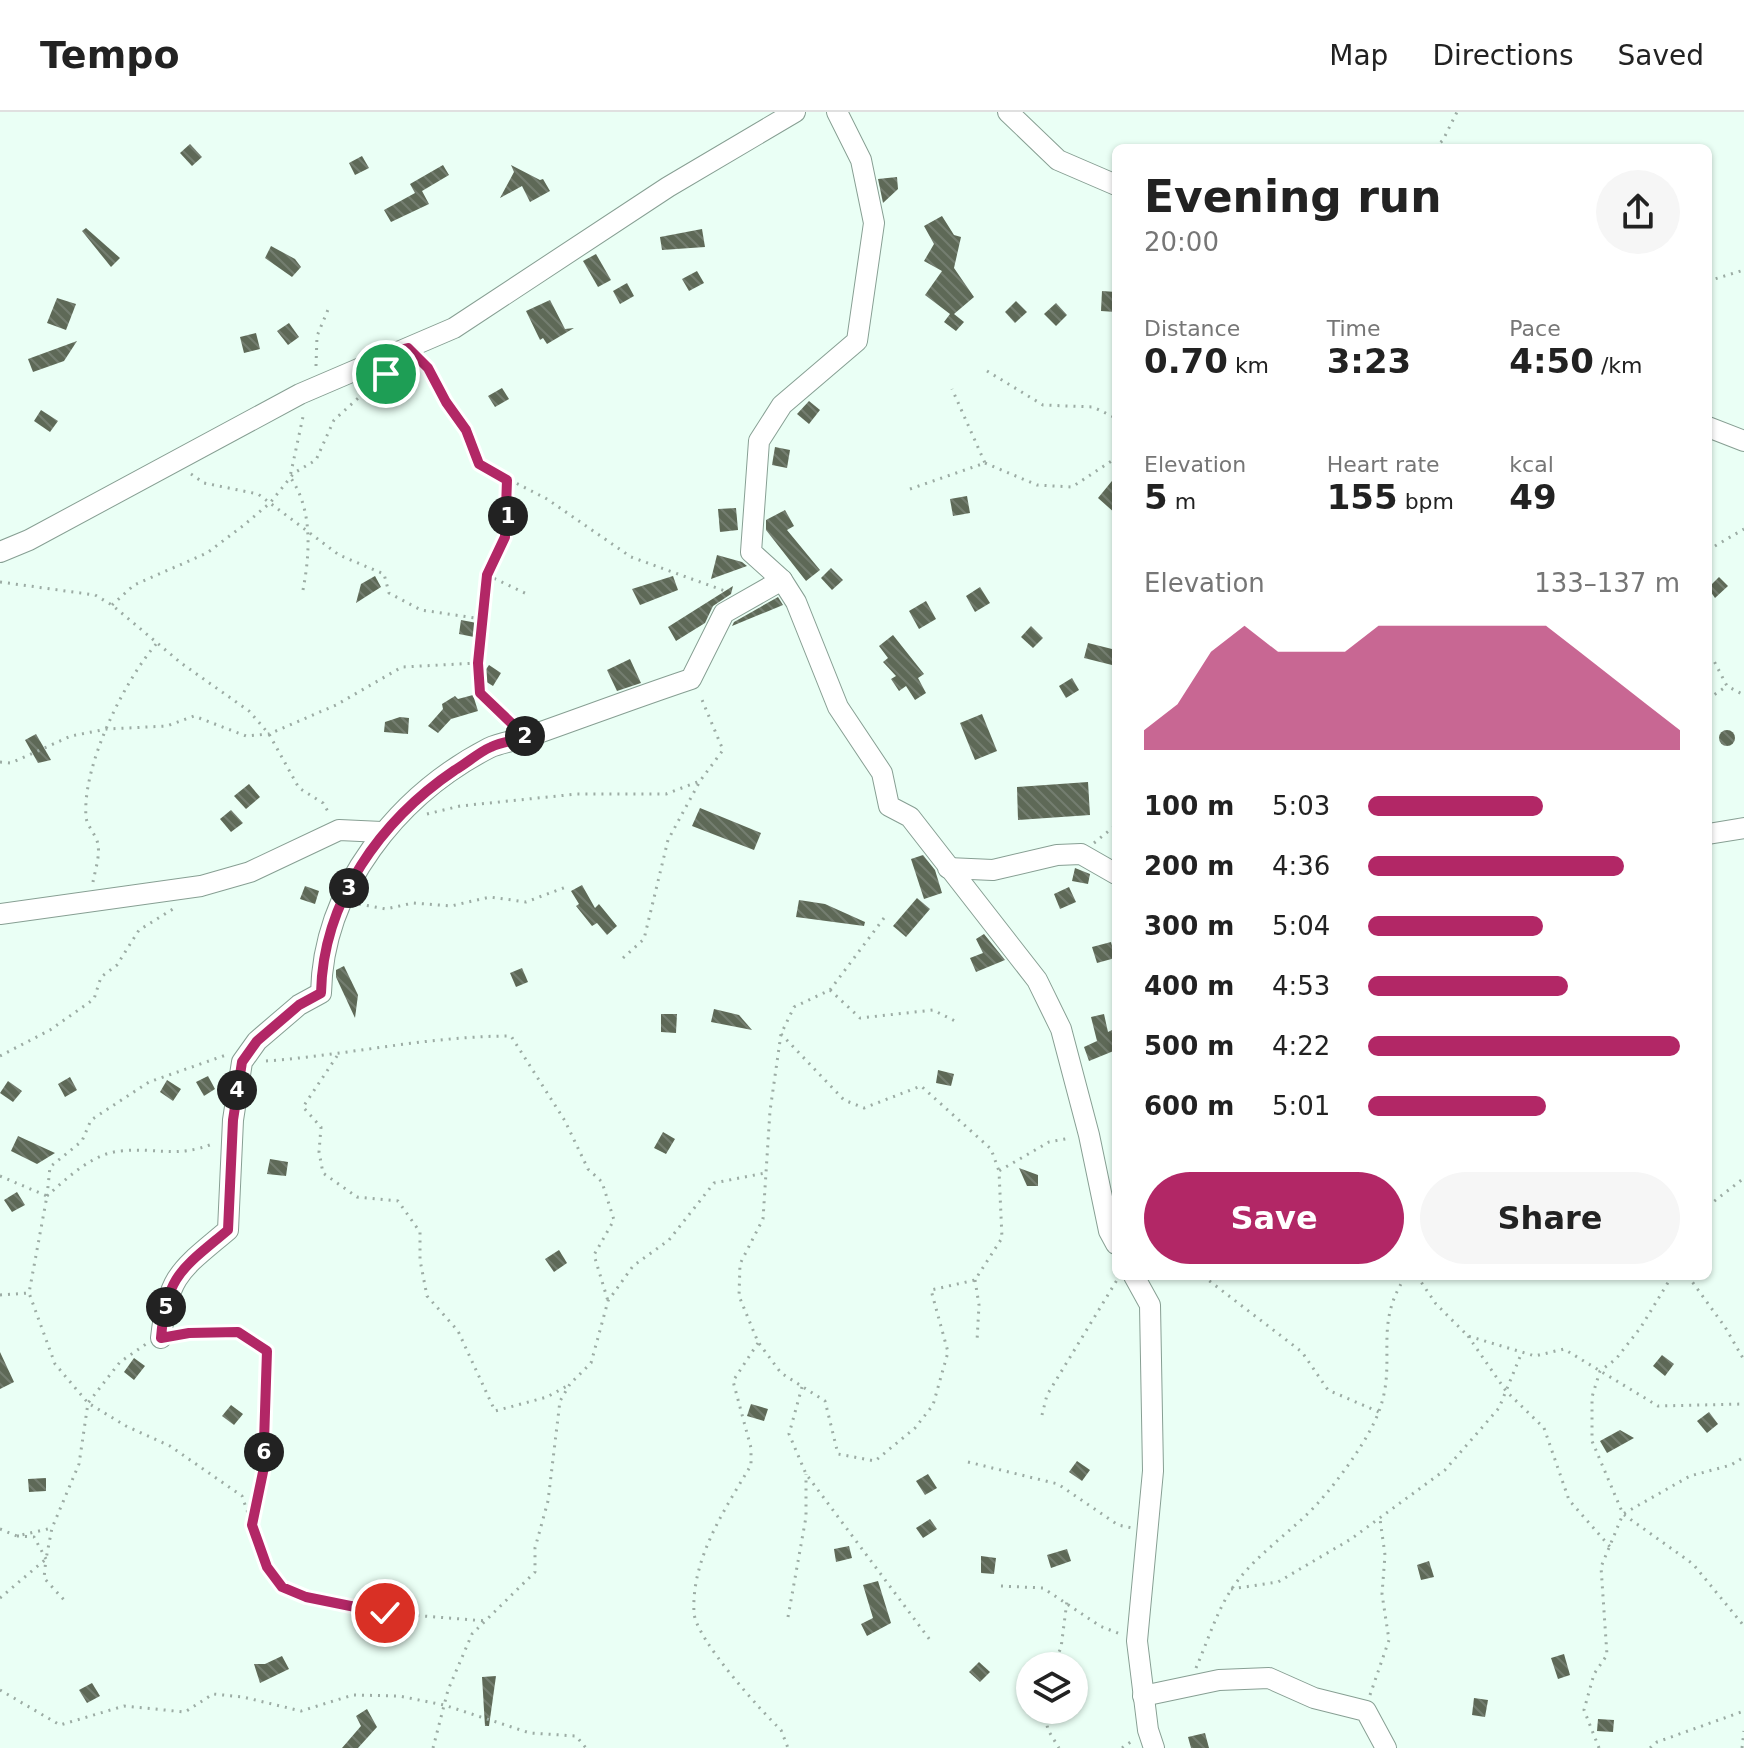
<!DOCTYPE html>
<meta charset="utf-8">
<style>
body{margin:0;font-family:"DejaVu Sans",sans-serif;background:#f6f6f6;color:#222;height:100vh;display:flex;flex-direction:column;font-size:30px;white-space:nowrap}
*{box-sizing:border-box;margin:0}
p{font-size:26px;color:#767676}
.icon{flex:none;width:44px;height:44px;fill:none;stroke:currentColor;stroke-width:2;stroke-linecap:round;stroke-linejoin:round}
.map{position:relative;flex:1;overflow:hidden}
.details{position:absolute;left:1112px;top:32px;width:600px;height:1136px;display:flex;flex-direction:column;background:#fff;border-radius:12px;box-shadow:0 2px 6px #0004}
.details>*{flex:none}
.buttons{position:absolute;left:1016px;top:1540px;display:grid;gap:16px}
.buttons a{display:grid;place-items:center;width:72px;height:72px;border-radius:50%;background:#fff;box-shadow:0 2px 6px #0004;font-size:40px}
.pin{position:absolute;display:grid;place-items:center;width:68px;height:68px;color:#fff;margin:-34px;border:4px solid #fff;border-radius:50%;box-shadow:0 2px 8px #0007}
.km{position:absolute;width:40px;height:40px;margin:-20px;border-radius:50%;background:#222;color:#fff;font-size:22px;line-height:40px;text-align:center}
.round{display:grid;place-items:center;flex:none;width:84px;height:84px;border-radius:42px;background:#f6f6f6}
.summary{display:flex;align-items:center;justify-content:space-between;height:136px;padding:0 32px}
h1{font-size:44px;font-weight:700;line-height:60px}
.stats{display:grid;grid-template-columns:repeat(3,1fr);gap:12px;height:136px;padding:8px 32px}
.stats div{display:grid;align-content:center}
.stats b{font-size:34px;font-weight:700}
.stats small{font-size:22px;font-weight:400}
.stats p{font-size:22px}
.chart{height:224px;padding:16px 32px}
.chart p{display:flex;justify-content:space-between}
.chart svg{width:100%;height:144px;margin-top:8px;fill:#b22766;opacity:.7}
.button{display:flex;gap:16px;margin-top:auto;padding:16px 32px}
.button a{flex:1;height:92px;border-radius:48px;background:#b22766;color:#fff;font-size:32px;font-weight:700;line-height:92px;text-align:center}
.button a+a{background:#f6f6f6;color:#222}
ul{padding:0 32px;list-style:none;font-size:26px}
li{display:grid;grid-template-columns:128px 96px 1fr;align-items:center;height:60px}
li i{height:20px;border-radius:10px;background:#b22766}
header{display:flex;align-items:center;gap:48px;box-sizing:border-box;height:112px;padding:0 40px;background:#fff;border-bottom:2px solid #e0e0e0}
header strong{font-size:38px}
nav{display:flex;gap:44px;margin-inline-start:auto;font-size:28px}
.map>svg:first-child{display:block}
.building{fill:url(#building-back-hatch)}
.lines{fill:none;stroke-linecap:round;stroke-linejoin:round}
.minor-casing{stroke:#879f93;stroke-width:22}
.path{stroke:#9caca4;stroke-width:3;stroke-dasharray:2 6;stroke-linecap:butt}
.minor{stroke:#fff;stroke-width:20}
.route-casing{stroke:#fff;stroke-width:16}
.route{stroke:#b22766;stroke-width:10}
</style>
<header>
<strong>Tempo</strong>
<nav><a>Map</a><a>Directions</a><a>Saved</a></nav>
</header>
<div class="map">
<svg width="1744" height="1636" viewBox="0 0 1744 1636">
<defs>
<pattern id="building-back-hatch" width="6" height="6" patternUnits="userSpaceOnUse" patternTransform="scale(2)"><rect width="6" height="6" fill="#5e6957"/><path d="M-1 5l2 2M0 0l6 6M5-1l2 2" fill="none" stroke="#747e70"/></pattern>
</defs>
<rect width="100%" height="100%" fill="#eafff5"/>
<!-- building -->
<g class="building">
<polygon points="190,32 202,45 192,54 180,41"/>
<polygon points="362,44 369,56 355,63 349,51"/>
<polygon points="443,53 449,63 422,79 429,92 391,110 384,98 415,81 410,72"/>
<polygon points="511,53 540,68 543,67 550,79 530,90 522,74 500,86 514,60"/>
<polygon points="897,65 898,77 883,91 878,67"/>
<polygon points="942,104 954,123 961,125 954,156 974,185 954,202 964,210 956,219 944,210 950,202 925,183 942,159 924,149 934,132 924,114"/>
<polygon points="86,116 120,146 111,155 82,119"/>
<polygon points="702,117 705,135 662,138 660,125"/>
<polygon points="271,134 295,147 301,155 292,165 265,146"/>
<polygon points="596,142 611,168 598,175 583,149"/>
<polygon points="697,159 704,171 689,179 682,167"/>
<polygon points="627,171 634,184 620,192 613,179"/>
<polygon points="1102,179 1116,180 1116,200 1101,199"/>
<polygon points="57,186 76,192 66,218 47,211"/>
<polygon points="550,188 565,217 574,216 547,232 543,226 540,228 526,199"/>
<polygon points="1016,189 1027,200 1015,211 1005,200"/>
<polygon points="1056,191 1067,203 1056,214 1044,202"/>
<polygon points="289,211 299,225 288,233 277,219"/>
<polygon points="256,221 260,237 244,241 240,225"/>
<polygon points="77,229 64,249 33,260 28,247"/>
<polygon points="502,276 509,287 495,295 488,284"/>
<polygon points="809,289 820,298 809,312 797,302"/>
<polygon points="41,298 58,309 50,320 34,309"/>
<polygon points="775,335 790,338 787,356 772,353"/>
<polygon points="1116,364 1116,402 1098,386"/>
<polygon points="967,384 970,401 953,404 950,387"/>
<polygon points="736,396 738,418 720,420 718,397"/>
<polygon points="785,398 794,414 787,418 820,458 806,469 766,418 766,408"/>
<polygon points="717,443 742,450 747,454 711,467"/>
<polygon points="831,456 843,468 832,478 821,466"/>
<polygon points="375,464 381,475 356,491 361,472"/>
<polygon points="673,464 678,478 640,493 632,477"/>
<polygon points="1719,465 1728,474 1715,486 1708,476"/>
<polygon points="733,474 731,482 713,494 705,511 676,529 668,515"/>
<polygon points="980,475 990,491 975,500 966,484"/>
<polygon points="778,485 783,493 732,514 734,510"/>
<polygon points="926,489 936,507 919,517 909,499"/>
<polygon points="461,508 477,511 474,525 459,522"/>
<polygon points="1031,514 1043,526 1033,536 1021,525"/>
<polygon points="893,523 924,562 918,566 926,581 915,588 906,574 899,579 891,567 896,564 883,550 888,546 879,534"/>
<polygon points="1088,531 1116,538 1116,554 1084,546"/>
<polygon points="630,547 641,571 617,579 607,558"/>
<polygon points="489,553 501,561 493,574 480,566"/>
<polygon points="1072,566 1079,578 1066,586 1059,574"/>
<polygon points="473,583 478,599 451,607 438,621 428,614 443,597 442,592 455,584 458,587"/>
<polygon points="982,602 997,639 975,648 960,611"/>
<polygon points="400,605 409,606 408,622 384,620 385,610"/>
<circle cx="1727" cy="626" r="8"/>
<polygon points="36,622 51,648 38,651 25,628"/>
<polygon points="1088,670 1090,703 1018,708 1017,675"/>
<polygon points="249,672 260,685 246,697 234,684"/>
<polygon points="700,696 761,721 754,738 692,714"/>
<polygon points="231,698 243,711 231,720 220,707"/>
<polygon points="923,743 935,758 942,781 924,787 911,747"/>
<polygon points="1075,756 1090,762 1088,772 1072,769"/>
<polygon points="582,773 595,796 599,792 617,814 607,823 597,811 592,814 576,794 579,792 571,779"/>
<polygon points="305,774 319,779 315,792 300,787"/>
<polygon points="1069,775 1076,790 1060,797 1054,782"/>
<polygon points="917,786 930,797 906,825 893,814"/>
<polygon points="799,788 825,792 865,810 864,814 796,805"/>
<polygon points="984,822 1005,848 976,860 970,846 983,841 976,827"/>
<polygon points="1111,830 1115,846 1097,851 1092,835"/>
<polygon points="344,854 358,883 355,906 336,865 336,858"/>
<polygon points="522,856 528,870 516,875 510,861"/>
<polygon points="714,897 739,903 752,918 711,910"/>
<polygon points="661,902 677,902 676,921 661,920"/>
<polygon points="1104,902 1108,920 1116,916 1116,938 1089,949 1084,935 1097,929 1091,905"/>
<polygon points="938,958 954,962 951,974 936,971"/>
<polygon points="208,964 215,977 204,984 196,970"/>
<polygon points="70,965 77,978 65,985 58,972"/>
<polygon points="167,968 181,977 173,989 160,980"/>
<polygon points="8,969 22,979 13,990 0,981"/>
<polygon points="663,1020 675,1027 666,1042 654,1036"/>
<polygon points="18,1024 55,1041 37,1052 11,1039"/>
<polygon points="270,1047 288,1050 286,1064 267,1062"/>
<polygon points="1019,1056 1038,1063 1038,1074 1027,1074"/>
<polygon points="17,1080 25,1093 12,1100 4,1088"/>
<polygon points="559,1138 567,1151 554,1160 545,1147"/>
<polygon points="0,1240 14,1270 0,1277"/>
<polygon points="1662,1243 1674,1252 1665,1264 1653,1254"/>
<polygon points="134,1246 145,1254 134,1268 124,1260"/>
<polygon points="751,1292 768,1297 764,1309 747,1304"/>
<polygon points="231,1293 243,1302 234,1313 222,1304"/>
<polygon points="1709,1300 1718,1312 1707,1321 1697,1309"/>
<polygon points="1620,1318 1634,1326 1607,1341 1600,1329"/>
<polygon points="1077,1349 1090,1358 1082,1369 1069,1360"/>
<polygon points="928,1362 937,1376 925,1383 916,1369"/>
<polygon points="46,1366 46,1379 29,1380 28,1367"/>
<polygon points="930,1407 937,1417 923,1426 916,1416"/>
<polygon points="849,1434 852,1446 836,1450 834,1437"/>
<polygon points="1067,1437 1071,1449 1051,1456 1047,1443"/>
<polygon points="981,1444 996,1446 994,1462 981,1461"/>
<polygon points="1429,1449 1434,1465 1421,1468 1417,1453"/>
<polygon points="878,1469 891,1511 867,1524 861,1512 873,1506 863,1473"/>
<polygon points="1564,1542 1570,1563 1558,1567 1551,1546"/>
<polygon points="282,1544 289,1557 260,1571 254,1552 265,1552"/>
<polygon points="979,1550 990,1560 980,1570 969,1560"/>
<polygon points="496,1564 489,1614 485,1614 482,1565"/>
<polygon points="92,1571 100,1584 87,1591 79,1578"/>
<polygon points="1474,1586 1488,1588 1485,1605 1472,1603"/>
<polygon points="367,1597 377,1615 358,1636 342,1636 361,1614 356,1604"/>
<polygon points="1598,1607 1614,1608 1613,1620 1597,1619"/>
<polygon points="1205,1621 1209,1636 1191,1636 1188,1625"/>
</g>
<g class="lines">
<!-- minor casing -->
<g class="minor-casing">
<g id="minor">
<polyline points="837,0 861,48 874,111 857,229 782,293 759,329 751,440 782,468 796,490 838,595 882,661 889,694 910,705 1037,868 1061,917 1089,1023 1109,1119 1116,1132"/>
<polyline points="1008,0 1058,48 1116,73"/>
<polyline points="1708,315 1744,329"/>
<polyline points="0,440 29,428 300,282 454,216 668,75 795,0"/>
<polyline points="1708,722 1744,716"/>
<polyline points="948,756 993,758 1057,743 1081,742 1116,762"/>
<polyline points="0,802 201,774 250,760 339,718 382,720"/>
<polyline points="1134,1164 1150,1193 1153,1359 1137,1529 1148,1618 1154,1636"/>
<path d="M 161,1226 C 168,1162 182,1157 228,1118 L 233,1008 L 242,950 L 257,929 L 299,893 L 321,881 C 323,776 398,683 489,636 C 501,630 517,629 530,624 C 584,605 637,585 691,567 L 724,501 L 782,468"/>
<polyline points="1143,1584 1219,1568 1269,1566 1314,1586 1366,1599 1386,1636"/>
</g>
</g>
<!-- path -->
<g class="path">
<polyline points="1435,36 1443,28 1457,0"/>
<polyline points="1708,169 1744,158"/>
<polyline points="422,250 466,318 479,352 547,387 631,445 725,479"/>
<polyline points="316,254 317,224 330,193"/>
<polyline points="987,259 1043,293 1093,295 1116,306"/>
<polyline points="985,351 1037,373 1072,375 1116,346"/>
<polyline points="191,362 204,371 258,382 339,443 384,462 389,481 421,498 482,507"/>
<polyline points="507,368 505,425 487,463 478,551 480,581 510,610"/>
<polyline points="910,377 985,351 952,277"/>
<polyline points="1708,438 1744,417"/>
<polyline points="487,463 529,483"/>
<polyline points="0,470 95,483 112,493 181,551 249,599 269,622 299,676 323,691 330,703"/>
<path d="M 303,478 C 310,441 313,397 290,365 L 304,300"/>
<polyline points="112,493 134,473 207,441 244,413 270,391 294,361 316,348 334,308 377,269"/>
<polyline points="1708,546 1714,549 1727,574 1744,583"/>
<polyline points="1708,587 1727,574"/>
<polyline points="0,650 11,651 71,624 107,617 167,614 194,604 246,624 269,622 336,593 402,555 478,551"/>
<polyline points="427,702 460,694 577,682 666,682 700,669"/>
<polyline points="1094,731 1116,713"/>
<path d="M 93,770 C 95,759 100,744 98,733 C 97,723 87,715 86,705 C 82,654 124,569 157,531"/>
<polyline points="359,792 386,797 413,791 451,794 490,785 526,790 566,775"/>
<polyline points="884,806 830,878 794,895 781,922 770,999 763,1107 740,1152 739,1184 758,1230 781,1261 825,1289 838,1342 875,1349 915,1316 933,1293 948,1240 931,1178 975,1168 1002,1126 999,1059 1049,1030 1070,1026"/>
<polyline points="623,846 644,827 668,728 700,669 723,638 700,583"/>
<polyline points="830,878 860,906 933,898 955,909"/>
<polyline points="781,922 844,988 864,996 921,974 991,1037 999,1059"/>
<polyline points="0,944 50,918 94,887 101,865 117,853 139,818 173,797"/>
<polyline points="337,944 303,995 321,1015 319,1040 323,1061 357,1085 398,1089 420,1120 420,1148 427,1184 458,1219 495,1299 547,1285 567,1274"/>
<path d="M 266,949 C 349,943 428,924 511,924 L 565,1009 L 588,1057 L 602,1070 L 614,1108 L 594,1143 L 608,1189"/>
<polyline points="0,1064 47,1084 29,1181 55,1252 88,1291 126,1314 170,1334 242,1384 267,1455 282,1475 306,1485 385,1501 486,1509"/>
<polyline points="47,1084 50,1055 82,1029 91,1008 149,970 226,943"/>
<path d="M 47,1084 C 67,1066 93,1041 121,1039 C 159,1035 175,1047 215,1031"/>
<polyline points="1708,1094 1744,1066"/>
<polyline points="1203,1164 1302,1240 1328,1278 1379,1300"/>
<polyline points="1417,1164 1436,1192 1468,1224 1535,1244 1564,1237 1658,1294 1744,1292"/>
<polyline points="1672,1164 1641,1215 1616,1247 1600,1259 1592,1285 1592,1329 1623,1402 1693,1452 1744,1514"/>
<polyline points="1688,1164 1725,1215 1744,1248"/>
<polyline points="975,1168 979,1193 977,1229"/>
<polyline points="0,1183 29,1181"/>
<polyline points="180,1222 238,1220 267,1239 263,1360 253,1409"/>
<polyline points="1468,1224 1506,1279 1544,1316 1569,1388 1611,1436"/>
<path d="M 758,1231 L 733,1269 L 751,1336 L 751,1353 C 725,1397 691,1447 694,1501 C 696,1527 761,1599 781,1618 L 788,1636"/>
<polyline points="802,1275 789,1322 806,1362 930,1528"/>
<polyline points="1042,1303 1047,1283 1117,1168"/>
<polyline points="968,1350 1058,1372 1118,1413 1132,1416"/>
<polyline points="0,1417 17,1424 52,1416"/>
<polyline points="17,1424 34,1425 46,1447 44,1466 65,1489"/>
<polyline points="1001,1474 1043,1476 1100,1514 1120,1522"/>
<polyline points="1231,1477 1278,1470 1351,1427 1445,1358 1499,1296 1522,1240"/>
<polyline points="0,1486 46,1447 52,1416 79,1352 88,1291 120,1250 146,1232"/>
<polyline points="788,1505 806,1405 806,1362"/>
<polyline points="1052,1554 1061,1536 1067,1489"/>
<path d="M 1196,1556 C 1207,1531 1216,1501 1231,1478 C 1254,1443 1291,1421 1318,1391 C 1338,1369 1369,1327 1379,1299 C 1398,1249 1372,1214 1406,1164"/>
<polyline points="0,1578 60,1613 124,1594 185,1600 213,1582 243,1585 301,1599 353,1583 399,1584 444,1593 530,1621 576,1624 586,1636"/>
<polyline points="1370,1583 1389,1528 1382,1482 1385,1443 1380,1407"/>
<polyline points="1044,1598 1048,1618 1059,1636"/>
<polyline points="433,1636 448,1578 472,1522 535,1460 535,1436 548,1389 560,1289 570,1272 591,1251 608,1189 633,1154 669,1128 714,1071 765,1061"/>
<polyline points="1122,1636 1132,1629"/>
<polyline points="1599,1636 1584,1598 1594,1562 1607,1543 1601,1455 1623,1402 1690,1364 1731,1353 1744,1345"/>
<polyline points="1650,1636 1657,1630 1744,1599"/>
<polyline points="1742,1636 1744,1619"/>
</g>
<!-- minor -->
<use href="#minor" class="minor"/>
</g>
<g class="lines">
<!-- route casing -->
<g class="route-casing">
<path id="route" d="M 385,1501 L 306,1485 L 282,1475 L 267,1455 L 252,1413 L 263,1360 L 267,1239 L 238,1220 L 189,1221 L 161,1226 C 166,1163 183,1156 228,1118 L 233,1008 L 242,950 L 257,929 L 299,893 L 321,881 C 323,788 381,708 455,658 C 467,651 479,640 491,635 C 502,630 515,628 527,626 L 480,581 L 478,551 L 487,463 L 505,425 L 507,368 L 479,352 L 466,318 L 446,290 L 428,256 L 408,236 L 395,239 L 386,262"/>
</g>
<!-- route -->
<use href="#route" class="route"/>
</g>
</svg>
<div class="buttons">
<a><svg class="icon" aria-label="layers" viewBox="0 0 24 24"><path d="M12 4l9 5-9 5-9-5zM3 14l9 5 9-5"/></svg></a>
</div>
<div class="pin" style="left:386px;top:262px;background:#1e9e55"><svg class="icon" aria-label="arrive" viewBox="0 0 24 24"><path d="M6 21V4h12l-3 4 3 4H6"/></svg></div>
<div class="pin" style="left:385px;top:1501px;background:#d93025"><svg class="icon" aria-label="check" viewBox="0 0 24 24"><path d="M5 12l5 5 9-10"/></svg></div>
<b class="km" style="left:508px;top:404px">1</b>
<b class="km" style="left:525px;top:624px">2</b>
<b class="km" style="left:349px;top:776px">3</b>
<b class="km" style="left:237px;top:978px">4</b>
<b class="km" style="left:166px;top:1195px">5</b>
<b class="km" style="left:264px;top:1340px">6</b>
<section class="details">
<div class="summary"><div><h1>Evening run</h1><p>20:00</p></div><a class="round"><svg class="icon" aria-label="share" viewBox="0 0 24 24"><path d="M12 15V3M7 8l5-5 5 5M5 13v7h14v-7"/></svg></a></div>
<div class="stats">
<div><p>Distance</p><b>0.70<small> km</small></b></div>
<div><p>Time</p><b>3:23</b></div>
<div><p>Pace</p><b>4:50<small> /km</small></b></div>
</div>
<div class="stats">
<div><p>Elevation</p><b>5<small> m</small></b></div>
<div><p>Heart rate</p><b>155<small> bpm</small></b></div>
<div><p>kcal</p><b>49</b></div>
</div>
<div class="chart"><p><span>Elevation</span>133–137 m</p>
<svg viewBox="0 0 160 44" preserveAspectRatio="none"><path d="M0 44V38L10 30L20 14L30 6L40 14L50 14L60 14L70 6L80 6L90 6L100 6L110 6L120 6L130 14L140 22L150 30L160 38V44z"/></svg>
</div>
<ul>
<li><b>100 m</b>5:03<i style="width:56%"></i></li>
<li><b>200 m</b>4:36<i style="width:82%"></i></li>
<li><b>300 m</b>5:04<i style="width:56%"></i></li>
<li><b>400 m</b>4:53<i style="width:64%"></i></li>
<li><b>500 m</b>4:22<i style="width:100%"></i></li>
<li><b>600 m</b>5:01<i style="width:57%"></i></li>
</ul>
<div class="button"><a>Save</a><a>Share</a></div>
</section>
</div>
